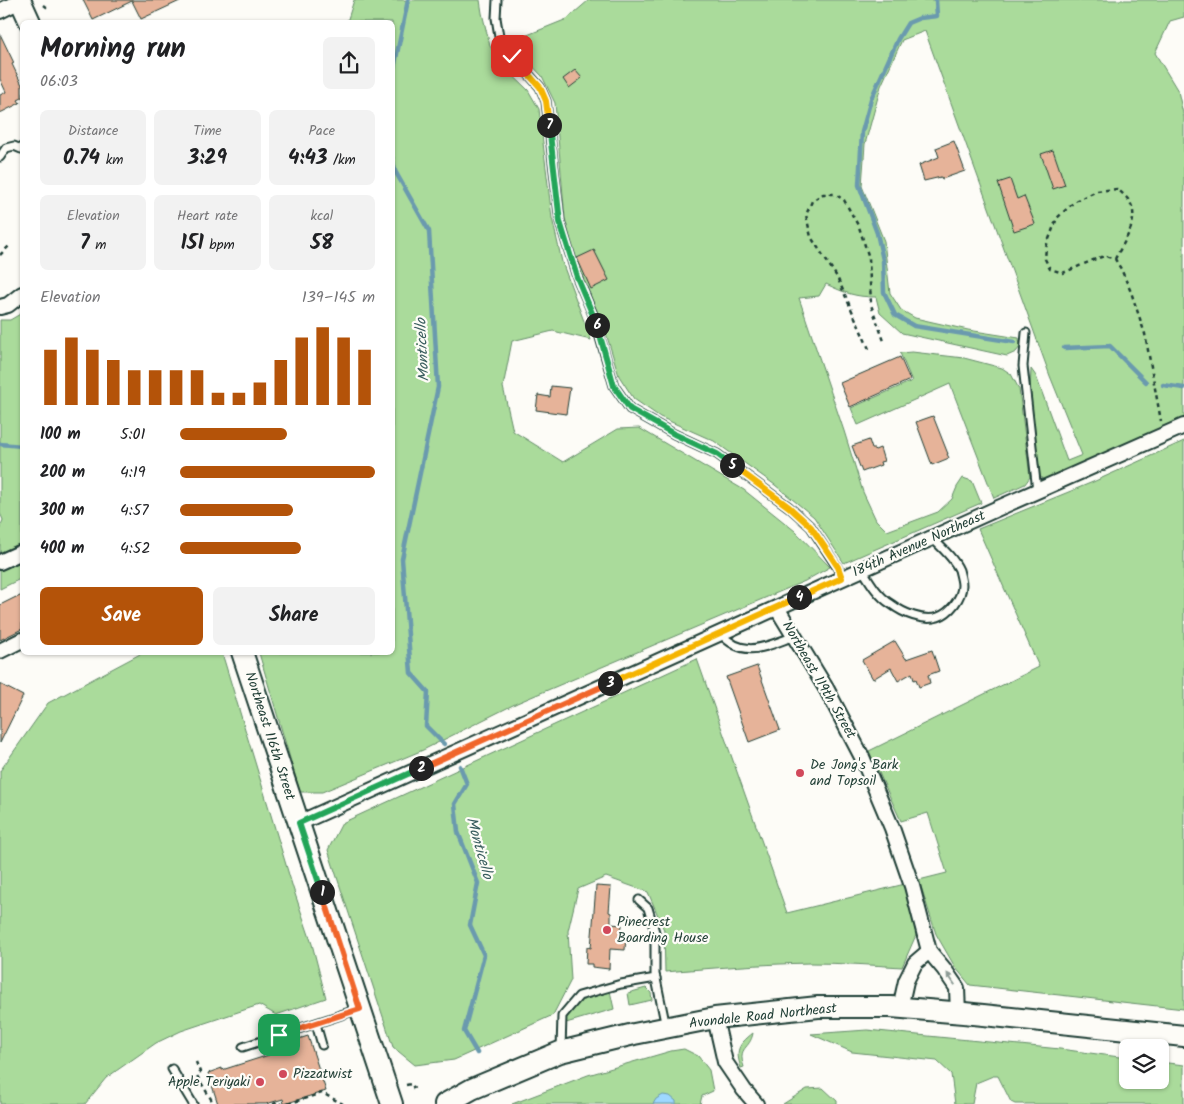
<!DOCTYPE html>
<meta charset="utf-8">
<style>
body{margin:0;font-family:Kalam,sans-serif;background:#f2f2f2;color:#202124;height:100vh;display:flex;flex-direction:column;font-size:19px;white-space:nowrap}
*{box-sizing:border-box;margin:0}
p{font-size:16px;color:#757577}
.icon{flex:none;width:28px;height:28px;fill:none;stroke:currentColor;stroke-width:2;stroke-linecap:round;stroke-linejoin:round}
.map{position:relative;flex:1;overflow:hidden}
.sheet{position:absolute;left:20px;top:20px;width:375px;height:635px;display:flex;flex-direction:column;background:#fff;border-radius:8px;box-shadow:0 1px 4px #0004}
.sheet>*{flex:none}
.fabs{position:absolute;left:1119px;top:1039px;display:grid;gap:10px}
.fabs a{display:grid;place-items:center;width:50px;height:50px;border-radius:8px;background:#fff;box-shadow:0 1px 4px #0004;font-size:25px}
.pin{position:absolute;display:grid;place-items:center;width:42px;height:42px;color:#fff;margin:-21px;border-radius:10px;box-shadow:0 2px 8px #0006}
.km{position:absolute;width:25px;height:25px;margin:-12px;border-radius:50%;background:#222;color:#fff;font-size:14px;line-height:25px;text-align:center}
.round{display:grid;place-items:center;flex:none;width:52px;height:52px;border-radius:8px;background:#f2f2f2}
.summary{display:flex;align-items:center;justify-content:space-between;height:85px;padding:0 20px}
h1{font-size:28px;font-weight:700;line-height:38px}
.metrics{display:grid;grid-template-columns:repeat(3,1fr);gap:8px;height:85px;padding:5px 20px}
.metrics div{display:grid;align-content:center;border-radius:8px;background:#f2f2f2;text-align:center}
.metrics b{font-size:21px;font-weight:700}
.metrics small{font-size:14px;font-weight:400}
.metrics p{font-size:14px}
.chart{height:140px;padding:10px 20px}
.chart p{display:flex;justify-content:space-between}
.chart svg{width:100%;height:90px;margin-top:5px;stroke:#b45309;stroke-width:6}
.primary-button{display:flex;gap:10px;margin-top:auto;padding:10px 20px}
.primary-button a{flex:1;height:58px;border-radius:8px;background:#b45309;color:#fff;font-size:20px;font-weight:700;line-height:58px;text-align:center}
.primary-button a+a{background:#f2f2f2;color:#202124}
ul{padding:0 20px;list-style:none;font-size:16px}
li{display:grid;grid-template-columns:80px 60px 1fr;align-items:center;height:38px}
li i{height:12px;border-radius:6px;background:#b45309}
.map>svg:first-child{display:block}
.green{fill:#aadb9b;stroke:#648c68}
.water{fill:#9ed8ff;stroke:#6b9aae}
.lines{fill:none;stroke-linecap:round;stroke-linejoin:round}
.stream{stroke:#6b9aae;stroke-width:4.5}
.building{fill:#e6b399;stroke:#1f3d34}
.lane-casing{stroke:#1f3d34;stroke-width:11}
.street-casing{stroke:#1f3d34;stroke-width:18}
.secondary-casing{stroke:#1f3d34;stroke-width:24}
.path{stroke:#1f3d34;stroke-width:2.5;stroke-dasharray:4 4;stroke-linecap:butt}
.lane{stroke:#fdfcf7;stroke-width:7}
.street{stroke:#fdfcf7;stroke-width:14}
.secondary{stroke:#fdfcf7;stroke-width:20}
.oneway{fill:#8e9c96}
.split-1-casing{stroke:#fff;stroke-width:10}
.split-2-casing{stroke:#fff;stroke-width:10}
.split-3-casing{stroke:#fff;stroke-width:10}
.split-4-casing{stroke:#fff;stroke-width:10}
.split-5-casing{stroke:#fff;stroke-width:10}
.split-6-casing{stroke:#fff;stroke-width:10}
.split-7-casing{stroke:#fff;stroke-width:10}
.split-8-casing{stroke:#fff;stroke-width:10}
.split-1{stroke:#f0652b;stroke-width:6}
.split-2{stroke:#22a559;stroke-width:6}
.split-3{stroke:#f0652b;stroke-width:6}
.split-4{stroke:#f5b400;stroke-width:6}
.split-5{stroke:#f5b400;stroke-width:6}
.split-6{stroke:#22a559;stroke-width:6}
.split-7{stroke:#22a559;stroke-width:6}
.split-8{stroke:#f5b400;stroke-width:6}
.poi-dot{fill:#d1495b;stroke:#fdfcf7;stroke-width:2}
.labels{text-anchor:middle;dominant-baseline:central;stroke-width:4.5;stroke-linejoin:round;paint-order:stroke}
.street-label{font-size:14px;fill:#1f3d34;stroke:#fdfcf7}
.poi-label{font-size:14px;fill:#1f3d34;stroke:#fdfcf7;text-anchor:start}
.water-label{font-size:15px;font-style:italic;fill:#385c5d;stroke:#fdfcf7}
</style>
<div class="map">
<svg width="1184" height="1104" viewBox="0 0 1184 1104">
<rect width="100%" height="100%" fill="#fdfcf7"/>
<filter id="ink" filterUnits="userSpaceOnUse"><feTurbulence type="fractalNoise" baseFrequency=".02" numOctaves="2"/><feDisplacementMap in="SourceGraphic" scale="10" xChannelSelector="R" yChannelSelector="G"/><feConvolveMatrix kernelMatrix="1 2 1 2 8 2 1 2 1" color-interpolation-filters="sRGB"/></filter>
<g filter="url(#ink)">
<!-- green -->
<g class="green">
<polygon points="354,0 480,0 482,13 490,46 500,63 528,90 539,109 552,218 562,262 591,340 553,331 512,341 503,387 513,431 563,462 618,429 639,428 744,490 795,531 830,567 805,581 517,703 423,750 322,792 300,792 259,653 392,652 392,22 347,22"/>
<path d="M 589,0 L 1184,0 L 1184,17 L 1170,21 L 1155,53 L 1178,91 L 1184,118 L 1184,418 L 1086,464 L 1044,481 L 1040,476 L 1030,396 L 1031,369 L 1036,376 L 1067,461 L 1082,455 L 1050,376 L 925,31 L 902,40 L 881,86 L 865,144 L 862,186 L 884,241 L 890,293 L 901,310 L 915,318 L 968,330 L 1019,338 L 1020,347 L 1016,352 L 1007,356 L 902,333 L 880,313 L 876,297 C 855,297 845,293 826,284 L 819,296 L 799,298 L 844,431 L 863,492 L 876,520 L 887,531 L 938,512 L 952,499 L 957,487 L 963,478 L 972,481 L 981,503 L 844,563 L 814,517 L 775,485 L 714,441 L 660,417 L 634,399 L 619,376 L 605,330 L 582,276 L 573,250 L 565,218 L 555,103 L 542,76 L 510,42 L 567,19 Z"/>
<polygon points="22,313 22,578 0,589 0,527 3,520 0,513 0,320 10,320"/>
<polygon points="912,352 964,358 1002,368 1011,374 1019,389 1030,477 1025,484 994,498 950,384 858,425 851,408 912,381 900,353"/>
<polygon points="1184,441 1184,1009 970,985 955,967 936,934 919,880 947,873 928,813 901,821 869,751 1039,667 978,529 1093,482"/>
<polygon points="142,653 222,653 293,888 312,944 326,998 276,1015 259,1005 181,1031 156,1043 106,1078 85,1104 0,1104 0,771 48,703"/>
<path d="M 697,659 L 787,913 L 905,884 L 911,903 L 916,935 L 902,967 C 871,965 841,963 810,963 C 762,964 713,968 665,972 L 664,930 L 648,892 L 606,877 L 578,889 L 568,931 L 571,980 L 553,1015 L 454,1060 L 415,1065 L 393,1047 L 328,850 L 342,823 Z"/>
<polygon points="646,988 651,993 652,1000 630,1005 628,993"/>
<polygon points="610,991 614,1009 566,1023 566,1017 578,1000 587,996"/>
<polygon points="867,1030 1060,1049 1127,1058 1128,1080 1160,1080 1160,1062 1184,1065 1184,1104 1015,1104 1011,1102 998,1076 993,1076 976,1083 972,1104 955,1104 951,1074 937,1061 852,1052 811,1034"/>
<path d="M 753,1033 C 750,1050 737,1046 744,1067 L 741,1068 C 735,1050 738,1045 753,1033 Z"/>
<polygon points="684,1049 698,1056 709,1070 713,1091 702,1096 700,1104 512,1104 588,1075 671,1051"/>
<polygon points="823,1088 837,1101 837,1104 783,1104 807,1089"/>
</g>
<!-- water -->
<polygon class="water" points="663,1095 670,1096 676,1101 676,1104 653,1104 656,1099"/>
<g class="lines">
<!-- stream -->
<g class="stream">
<polyline points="936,0 937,16 920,18 908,23 898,39 871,99 862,132 859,185 877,233 883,260 884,292 895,315 914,326 1014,342"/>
<polyline points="392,78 408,0"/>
<polyline points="392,157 395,171 429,231 438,387 402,559 411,673 428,692 426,726 444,744"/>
<polyline points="1064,348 1110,346 1146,382"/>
<polyline points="1163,385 1184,388"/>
<polyline points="0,444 22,446"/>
<polyline points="460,766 467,784 455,804 458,832 478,883 470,925 484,955 464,1031 477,1053"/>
</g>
</g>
<!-- building -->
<g class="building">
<polygon points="83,0 182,0 141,19 132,1 93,20"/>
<polygon points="0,34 14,63 12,64 22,85 22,98 18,100 20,103 0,113 0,95 6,92 0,79"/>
<polygon points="575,70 582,78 569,88 563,79"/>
<polygon points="954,141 965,171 942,179 941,177 924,181 919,165 939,157 936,148"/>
<polygon points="1053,150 1065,185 1053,189 1041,154"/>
<polygon points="1010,179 1017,199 1024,196 1035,224 1014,231 998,183"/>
<polygon points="594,250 609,280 591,289 577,258"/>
<polygon points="900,357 910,380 850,407 840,383"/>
<polygon points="551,386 570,388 566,414 536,410 538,395 550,397"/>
<polygon points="933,416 948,454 947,454 949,458 932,465 916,422"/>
<polygon points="869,440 872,449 874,449 875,450 880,448 884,461 880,462 881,465 862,472 852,446"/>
<polygon points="22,595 22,629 0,640 0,605 16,597 16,598"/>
<polygon points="895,641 906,659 932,650 939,671 928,675 930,683 919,687 916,679 914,680 912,673 898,681 891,668 873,679 862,660"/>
<polygon points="757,666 780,730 749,742 726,677"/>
<polygon points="0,684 23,696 0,743"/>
<polygon points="596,886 611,887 609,912 611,913 611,924 622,925 621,935 626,936 625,950 610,949 609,969 592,967 592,964 586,964 587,947 591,948"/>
<polygon points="308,1036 326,1091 284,1104 283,1099 266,1104 218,1104 208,1073 222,1068 222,1070 269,1055 267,1049"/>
</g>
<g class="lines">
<!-- lane casing -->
<g class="lane-casing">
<g id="lane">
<polyline points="497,0 496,18 500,42 540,87 546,101 560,222 577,277 594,317 614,386 630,409 674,434 717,454 789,507 811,527 837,567 842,578"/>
<polyline points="0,157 6,148 14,146 21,149"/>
<polyline points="1026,333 1023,366 1037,491"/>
<path d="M 862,569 C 870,582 878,596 891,604 C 903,613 923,622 938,617 C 950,613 962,598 962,585 C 962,581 960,574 959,570 C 954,558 941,547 932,538"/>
<path d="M 720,633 C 744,660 766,646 795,636"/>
<polyline points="639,900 648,908 655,932 655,974 666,1027"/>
<polyline points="316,1024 322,1045"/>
<polyline points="243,1047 359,1009"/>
<polyline points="561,1049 562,1016 579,996 621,984 656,978"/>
<polyline points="172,1069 193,1104"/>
</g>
</g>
<!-- street casing -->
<g class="street-casing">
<g id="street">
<polyline points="0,11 22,0"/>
<polyline points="0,307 8,305 22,294"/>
<polyline points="0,562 22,552"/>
<polyline points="777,608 827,690 862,757 892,828 912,886 929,951 944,969 957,988 958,1013"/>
<polyline points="0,651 22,640"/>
<polyline points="299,823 994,510 1184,426"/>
<polyline points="900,1008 906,981 915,963 929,951"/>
<polyline points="715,1018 725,1062 744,1090 756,1104"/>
</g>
</g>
<!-- secondary casing -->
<g class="secondary-casing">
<g id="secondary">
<polyline points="20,0 30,22"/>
<polyline points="242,652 392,1104"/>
<polyline points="445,1104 472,1089 560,1052 634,1034 715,1018 818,1007 891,1007 964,1013 1184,1036"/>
</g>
</g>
<!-- path -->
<g class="path">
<polyline points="44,5 48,8"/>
<polyline points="0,255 11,244"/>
<path d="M 1115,259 C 1124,241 1144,216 1126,197 C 1123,194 1120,191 1117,189 L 1097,191 L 1075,201 L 1057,218 L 1046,247 L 1045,259 L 1050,269 L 1063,273 L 1098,258 L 1105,256 L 1115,259 L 1121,269 L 1131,292 L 1145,334 L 1161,421"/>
<polyline points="869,349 837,277 811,237 806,215 812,201 823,194 835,194 844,200 859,227 869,258 871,305 884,341"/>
<polyline points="196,1062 200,1072 197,1076 214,1104"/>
<polyline points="406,1085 412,1084 414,1089"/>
<polyline points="273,1104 280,1102 281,1104"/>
<polyline points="288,1104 322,1093 343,1104"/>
</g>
<!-- lane -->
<use href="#lane" class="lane"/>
<!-- street -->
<use href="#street" class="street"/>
<!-- secondary -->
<use href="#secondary" class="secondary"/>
</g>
<!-- one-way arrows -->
<defs><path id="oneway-solid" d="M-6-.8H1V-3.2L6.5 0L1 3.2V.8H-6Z" transform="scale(1.25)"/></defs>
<use class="oneway" href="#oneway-solid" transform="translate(951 979) rotate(-124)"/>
</g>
<g class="lines" filter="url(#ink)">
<!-- split-1 casing -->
<g class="split-1-casing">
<polyline id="split-1" points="279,1035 360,1009 322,892"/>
</g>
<!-- split-2 casing -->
<g class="split-2-casing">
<polyline id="split-2" points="322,892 299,823 421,768"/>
</g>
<!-- split-3 casing -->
<g class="split-3-casing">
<polyline id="split-3" points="421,768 610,683"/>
</g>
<!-- split-4 casing -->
<g class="split-4-casing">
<polyline id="split-4" points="610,683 799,597"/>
</g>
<!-- split-5 casing -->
<g class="split-5-casing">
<polyline id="split-5" points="732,465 789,507 811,527 838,567 842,578 799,597"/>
</g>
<!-- split-6 casing -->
<g class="split-6-casing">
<polyline id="split-6" points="597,325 614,386 630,409 674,434 717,454 732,465"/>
</g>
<!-- split-7 casing -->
<g class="split-7-casing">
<polyline id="split-7" points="549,125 560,222 577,277 597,325"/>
</g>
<!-- split-8 casing -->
<g class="split-8-casing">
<polyline id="split-8" points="512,56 540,87 546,101 549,125"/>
</g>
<!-- split-1 -->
<use href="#split-1" class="split-1"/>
<!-- split-2 -->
<use href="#split-2" class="split-2"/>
<!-- split-3 -->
<use href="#split-3" class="split-3"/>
<!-- split-4 -->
<use href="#split-4" class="split-4"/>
<!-- split-5 -->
<use href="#split-5" class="split-5"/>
<!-- split-6 -->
<use href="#split-6" class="split-6"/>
<!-- split-7 -->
<use href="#split-7" class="split-7"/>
<!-- split-8 -->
<use href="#split-8" class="split-8"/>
</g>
<!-- markers -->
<g class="poi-dot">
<circle cx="800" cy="773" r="5"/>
<circle cx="607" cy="930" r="5"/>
<circle cx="283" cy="1074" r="5"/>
<circle cx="260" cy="1082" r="5"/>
</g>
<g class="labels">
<!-- street labels -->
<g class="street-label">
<text transform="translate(919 544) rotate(-24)">184th Avenue Northeast</text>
<text transform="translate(819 680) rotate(60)">Northeast 119th Street</text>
<text transform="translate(270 736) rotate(72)">Northeast 116th Street</text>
<text transform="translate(763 1016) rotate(-6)">Avondale Road Northeast</text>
</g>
<!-- poi labels -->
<g class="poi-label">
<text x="810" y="765">De Jong's Bark<tspan x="810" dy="16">and Topsoil</tspan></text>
<text x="617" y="922">Pinecrest<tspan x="617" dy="16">Boarding House</tspan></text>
<text x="293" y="1074">Pizzatwist</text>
<text x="250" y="1082" text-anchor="end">Apple Teriyaki</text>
</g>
<!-- water labels -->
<g class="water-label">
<text transform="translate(423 350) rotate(-93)">Monticello</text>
<text transform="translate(479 848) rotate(74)">Monticello</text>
</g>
</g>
</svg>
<div class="fabs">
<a><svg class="icon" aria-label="layers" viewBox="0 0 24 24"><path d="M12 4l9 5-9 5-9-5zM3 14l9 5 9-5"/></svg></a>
</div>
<div class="pin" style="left:279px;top:1035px;background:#1e9e55"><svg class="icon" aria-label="arrive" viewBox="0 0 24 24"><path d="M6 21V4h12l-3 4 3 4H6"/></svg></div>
<div class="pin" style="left:512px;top:56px;background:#d93025"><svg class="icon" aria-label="check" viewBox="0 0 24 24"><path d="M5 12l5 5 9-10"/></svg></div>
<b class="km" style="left:322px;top:892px">1</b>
<b class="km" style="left:421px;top:768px">2</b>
<b class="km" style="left:610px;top:683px">3</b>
<b class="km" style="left:799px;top:597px">4</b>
<b class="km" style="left:732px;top:465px">5</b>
<b class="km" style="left:597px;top:325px">6</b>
<b class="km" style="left:549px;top:125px">7</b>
<section class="sheet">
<div class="summary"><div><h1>Morning run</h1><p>06:03</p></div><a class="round"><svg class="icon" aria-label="share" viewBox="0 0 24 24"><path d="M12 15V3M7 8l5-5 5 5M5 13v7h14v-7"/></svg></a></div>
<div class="metrics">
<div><p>Distance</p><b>0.74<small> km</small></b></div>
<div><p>Time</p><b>3:29</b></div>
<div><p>Pace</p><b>4:43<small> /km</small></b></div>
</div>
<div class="metrics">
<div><p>Elevation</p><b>7<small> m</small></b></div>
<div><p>Heart rate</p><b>151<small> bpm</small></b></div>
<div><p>kcal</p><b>58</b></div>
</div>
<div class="chart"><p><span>Elevation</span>139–145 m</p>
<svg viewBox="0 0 160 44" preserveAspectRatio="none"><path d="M5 44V17M15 44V11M25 44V17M35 44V22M45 44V27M55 44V27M65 44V27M75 44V27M85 44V38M95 44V38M105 44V33M115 44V22M125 44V11M135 44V6M145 44V11M155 44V17"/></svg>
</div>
<ul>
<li><b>100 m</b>5:01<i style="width:55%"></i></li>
<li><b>200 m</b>4:19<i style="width:100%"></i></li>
<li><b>300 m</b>4:57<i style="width:58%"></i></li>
<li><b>400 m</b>4:52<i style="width:62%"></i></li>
</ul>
<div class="primary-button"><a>Save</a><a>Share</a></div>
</section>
</div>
